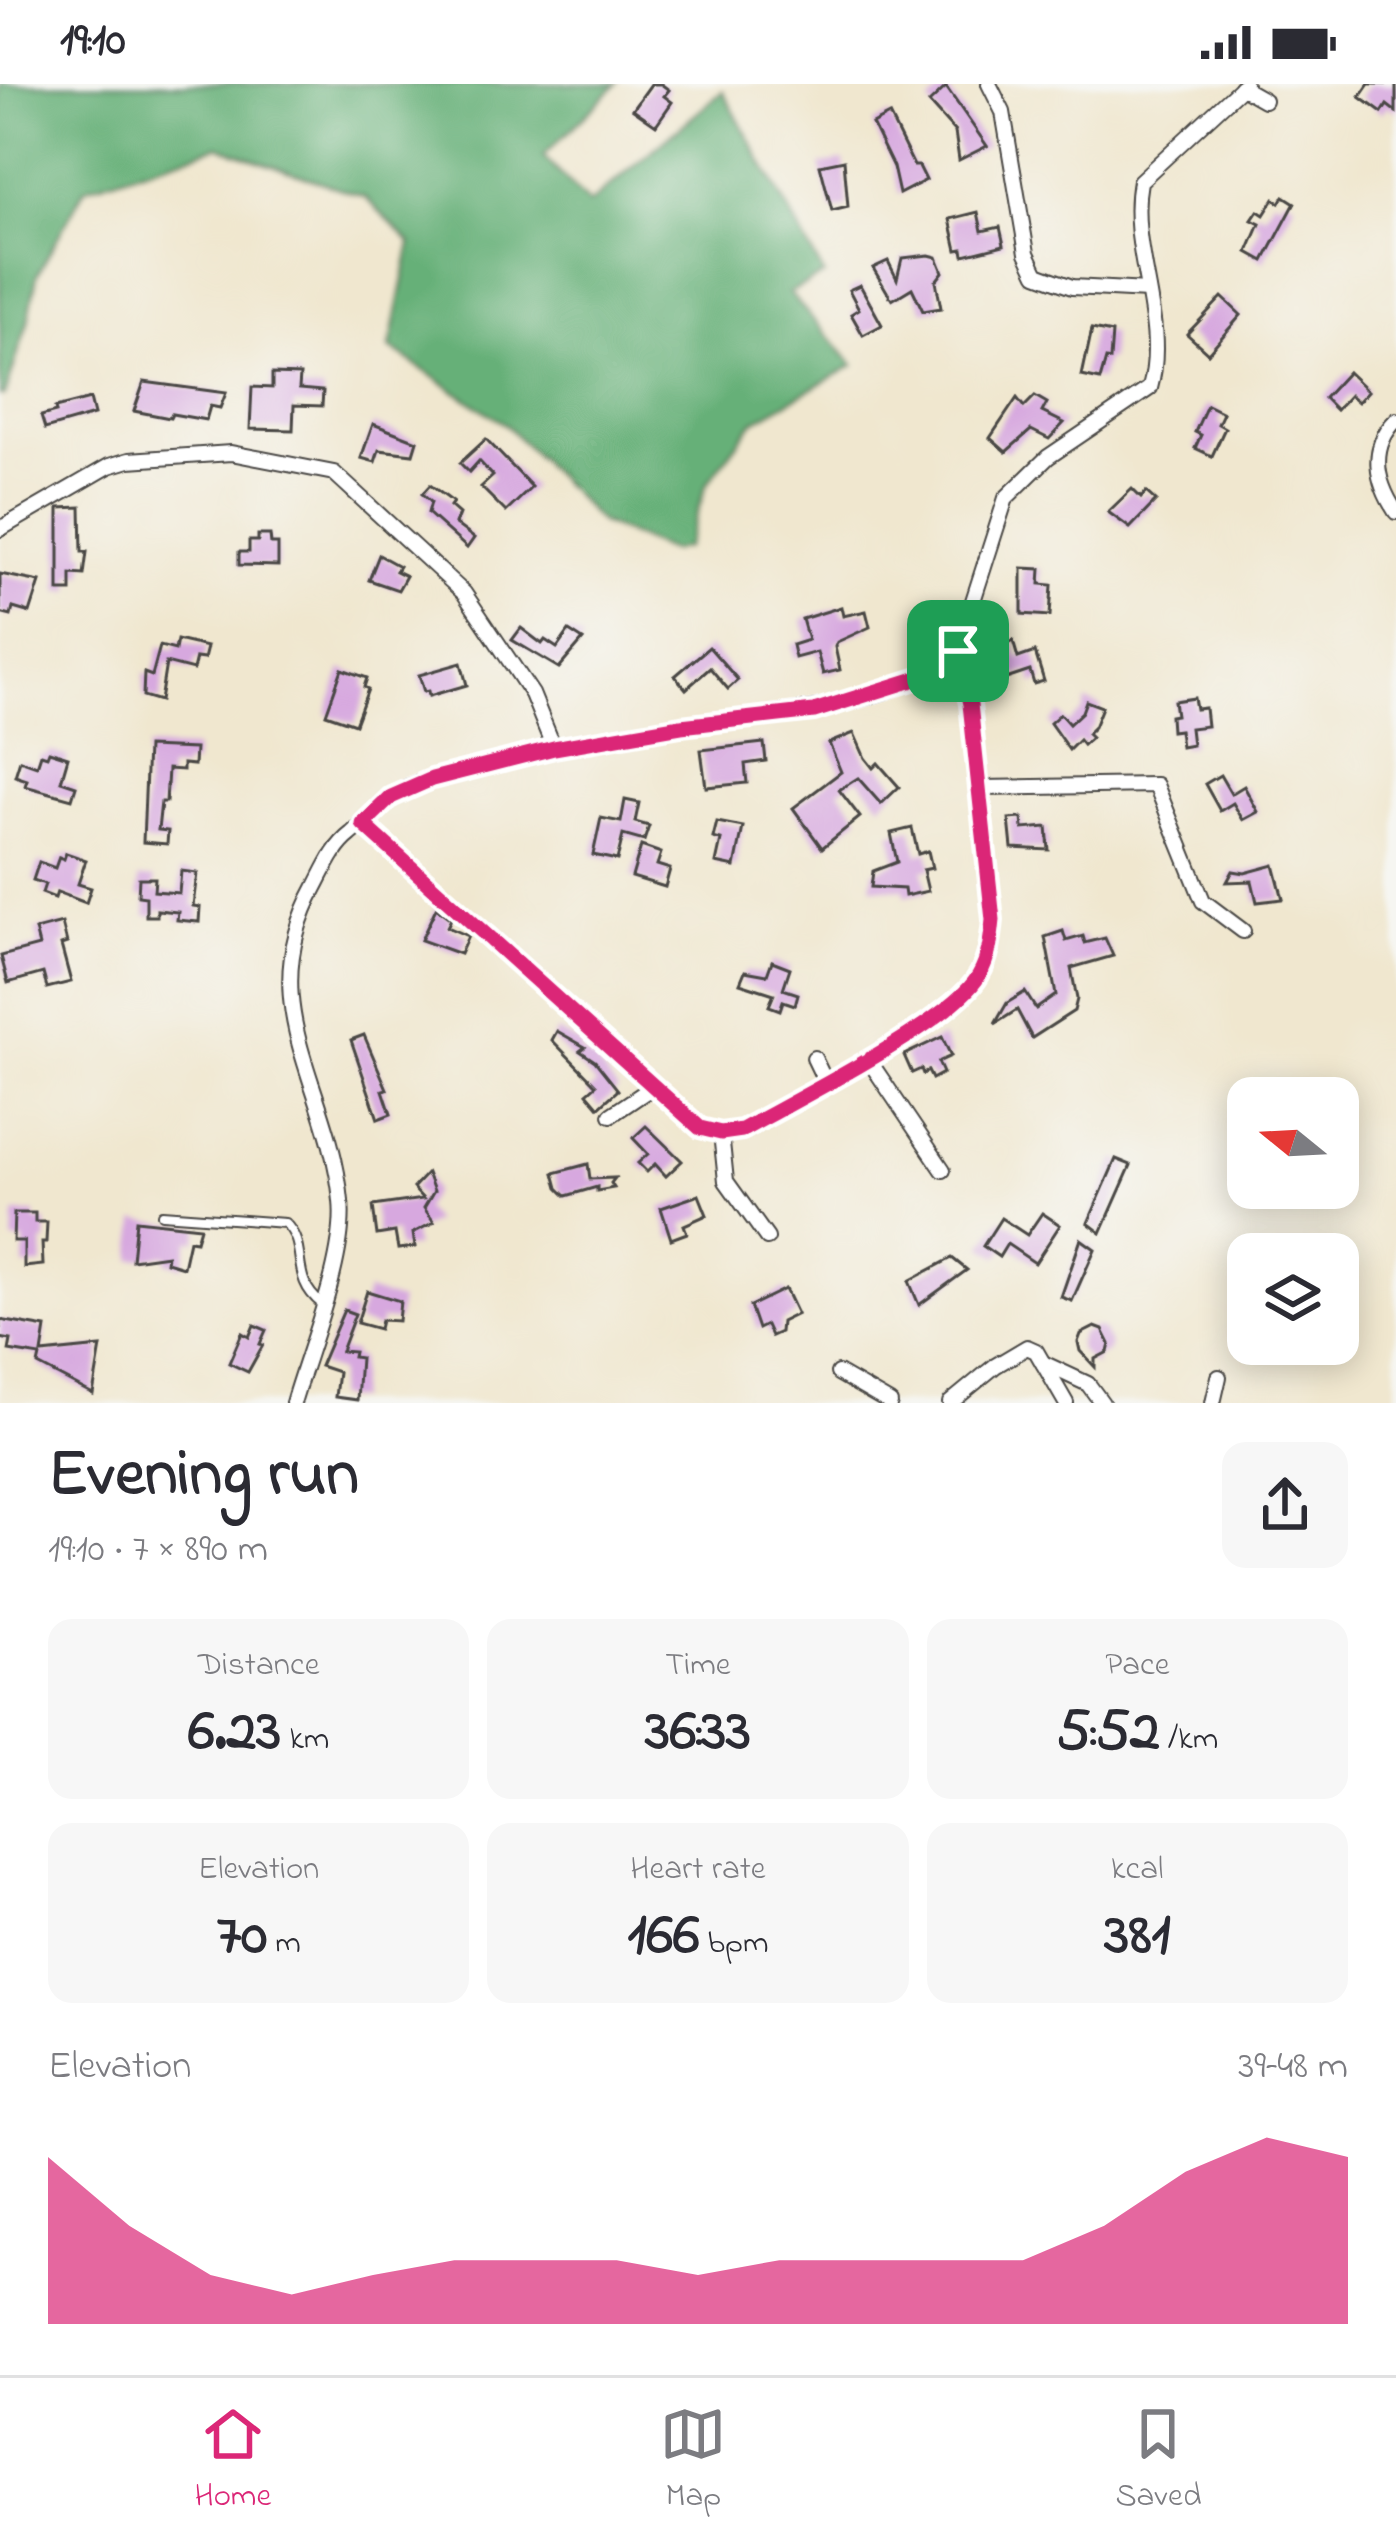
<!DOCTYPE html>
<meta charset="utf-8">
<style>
body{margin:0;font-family:"Indie Flower",sans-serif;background:#f7f7f7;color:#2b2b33;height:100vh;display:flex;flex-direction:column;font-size:45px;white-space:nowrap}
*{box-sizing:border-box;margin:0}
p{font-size:39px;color:#7c7c81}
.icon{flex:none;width:66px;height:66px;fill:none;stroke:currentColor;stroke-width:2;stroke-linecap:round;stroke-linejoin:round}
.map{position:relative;height:1319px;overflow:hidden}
.sheet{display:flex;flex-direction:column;background:#fff;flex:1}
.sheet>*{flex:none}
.needle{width:78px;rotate:288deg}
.fabs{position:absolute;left:1227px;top:993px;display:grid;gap:24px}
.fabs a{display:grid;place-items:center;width:132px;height:132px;border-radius:24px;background:#fff;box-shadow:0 6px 30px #0003;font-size:60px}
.pin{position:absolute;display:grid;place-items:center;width:102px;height:102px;color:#fff;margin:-51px;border-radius:24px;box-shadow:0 6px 18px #0006}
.round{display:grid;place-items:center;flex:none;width:126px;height:126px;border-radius:24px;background:#f7f7f7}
.head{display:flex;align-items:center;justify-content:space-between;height:204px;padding:0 48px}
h1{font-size:66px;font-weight:700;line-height:90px}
.metrics{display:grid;grid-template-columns:repeat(3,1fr);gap:18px;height:204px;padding:12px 48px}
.metrics div{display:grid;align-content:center;border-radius:24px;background:#f7f7f7;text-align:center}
.metrics b{font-size:60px;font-weight:700}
.metrics small{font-size:33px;font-weight:400}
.metrics p{font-size:33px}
.chart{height:336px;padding:24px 48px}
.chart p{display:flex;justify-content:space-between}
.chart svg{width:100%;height:216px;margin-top:12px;fill:#db2777;opacity:.7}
.status{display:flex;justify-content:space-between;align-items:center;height:84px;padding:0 60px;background:#fff;direction:ltr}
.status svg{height:33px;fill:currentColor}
.tab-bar{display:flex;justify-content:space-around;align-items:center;height:168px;border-top:3px solid #e1e1e2;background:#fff;font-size:33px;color:#7c7c81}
.tab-bar a{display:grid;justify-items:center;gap:6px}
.tab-bar .active{color:#db2777}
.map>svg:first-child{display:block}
.forest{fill:#66b078;stroke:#486e52;stroke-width:3}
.building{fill:#d7a8df}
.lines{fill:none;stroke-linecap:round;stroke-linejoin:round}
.service-casing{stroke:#494744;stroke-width:12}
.minor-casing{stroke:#494744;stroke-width:18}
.service{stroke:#fff;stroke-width:8}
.minor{stroke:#fff;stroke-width:14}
.route-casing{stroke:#fff;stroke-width:24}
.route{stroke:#db2777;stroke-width:15}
</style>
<div class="status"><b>19:10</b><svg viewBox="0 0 49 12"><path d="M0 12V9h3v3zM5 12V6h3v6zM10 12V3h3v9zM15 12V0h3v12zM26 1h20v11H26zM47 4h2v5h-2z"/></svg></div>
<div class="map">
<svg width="1396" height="1319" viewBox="0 0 1396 1319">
<rect width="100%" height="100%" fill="#f6f6f2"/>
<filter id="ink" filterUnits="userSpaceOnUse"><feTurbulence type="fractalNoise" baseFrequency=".00833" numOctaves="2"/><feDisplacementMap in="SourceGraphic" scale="24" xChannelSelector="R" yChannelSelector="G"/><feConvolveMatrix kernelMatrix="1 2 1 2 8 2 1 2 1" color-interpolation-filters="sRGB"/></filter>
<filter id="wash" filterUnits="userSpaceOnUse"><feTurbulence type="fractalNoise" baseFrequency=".004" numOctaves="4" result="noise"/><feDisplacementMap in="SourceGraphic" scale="48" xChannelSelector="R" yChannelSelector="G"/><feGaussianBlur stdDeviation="2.7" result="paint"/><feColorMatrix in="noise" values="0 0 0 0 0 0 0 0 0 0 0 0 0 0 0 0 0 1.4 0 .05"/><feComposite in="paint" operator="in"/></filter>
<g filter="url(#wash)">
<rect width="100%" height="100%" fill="#f0e7cf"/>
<!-- forest -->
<polygon class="forest" points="0,0 617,0 543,72 589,120 723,7 824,191 789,209 854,281 754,337 706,401 686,464 670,467 601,439 505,340 390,264 411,159 365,113 218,62 85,104 37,191 28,238 5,311 0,311"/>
<g id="blocks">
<!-- building -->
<g class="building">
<polygon points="651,0 661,0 669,6 664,12 672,18 656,41 633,25"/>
<polygon points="1369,0 1396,0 1396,28 1387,21 1382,29 1360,13"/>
<polygon points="946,3 987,62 959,76 955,48 929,19"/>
<polygon points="889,31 914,82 919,82 926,96 899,110 893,83 872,40"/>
<polygon points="844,76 848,123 832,127 820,81"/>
<polygon points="1284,112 1295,119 1264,177 1248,168 1260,140 1252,136 1258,127 1264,131 1274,115 1280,119"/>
<polygon points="978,128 982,147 1000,143 1004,161 964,171 963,165 957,166 950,135"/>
<polygon points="929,171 937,173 943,188 936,197 941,224 923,227 912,204 892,216 873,184 888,177 897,195 902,174"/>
<polygon points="860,201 882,241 863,251 851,230 859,225 849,206"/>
<polygon points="1222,213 1241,231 1208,269 1187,250"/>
<polygon points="1092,245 1112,249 1110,276 1106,275 1100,296 1082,292"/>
<polygon points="1348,288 1368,307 1358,318 1350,311 1336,326 1324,314"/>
<polygon points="272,290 300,291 299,305 323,307 322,322 294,321 293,346 250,345 252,303 272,304"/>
<polygon points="144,298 226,309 220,324 210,322 206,336 172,330 170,334 134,327"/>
<polygon points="1035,312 1047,319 1042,328 1064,339 1049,355 1031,346 1006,368 990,354 1017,314 1024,323"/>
<polygon points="90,315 94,331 45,345 41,332 56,328 55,324"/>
<polygon points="1207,321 1223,329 1218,340 1225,344 1212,372 1195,364 1201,351 1195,348"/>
<polygon points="373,340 417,357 413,370 379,366 375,378 361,374"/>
<polygon points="486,355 532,403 506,428 481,403 493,392 479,377 469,388 460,379"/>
<polygon points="430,401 453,418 450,422 459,430 455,440 474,454 467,464 428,429 431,418 422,410"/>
<polygon points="1132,405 1141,414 1146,408 1156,417 1130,444 1108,428"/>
<polygon points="81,423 82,468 87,468 84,491 71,490 71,507 59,507 59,424"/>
<polygon points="258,451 270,451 271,460 278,460 278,482 239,481 239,468 249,468 249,457 258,457"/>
<polygon points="379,471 399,482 396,487 406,492 398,506 369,496"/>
<polygon points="1022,484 1041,485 1040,500 1052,501 1050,532 1022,530"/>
<polygon points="0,490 40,498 30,529 13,524 11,532 0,529"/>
<polygon points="841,523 843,532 866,527 870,543 837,558 835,563 840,586 823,590 817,568 795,574 792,561 808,556 802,535"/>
<polygon points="521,544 542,560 545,556 557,564 569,547 583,556 559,584 512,556"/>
<polygon points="177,556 207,563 204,575 196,574 193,586 166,579 160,617 143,612 144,589 152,592 160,562 175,566"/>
<polygon points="1013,557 1018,574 1035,568 1044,597 1034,600 1030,587 1006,595 996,566"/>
<polygon points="709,563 738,596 728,605 710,584 686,605 675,592"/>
<polygon points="461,579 467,601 429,612 428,607 424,608 419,591"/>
<polygon points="342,585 367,594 364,603 368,605 355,640 326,630"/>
<polygon points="1194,614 1196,625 1205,624 1207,642 1190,644 1192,661 1181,663 1179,646 1171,647 1170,632 1176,631 1174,617"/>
<polygon points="1086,617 1102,623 1094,643 1087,650 1091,654 1083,661 1079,656 1069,666 1050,639 1060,630 1069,640 1082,628"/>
<polygon points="854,649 865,674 873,684 878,679 899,703 881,720 858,694 839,706 860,733 822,764 793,724 841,688 829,659"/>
<polygon points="764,659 766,677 745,680 747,699 706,703 701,666"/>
<polygon points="147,663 195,665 194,681 183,680 183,686 168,685 166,718 161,718 158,746 168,747 167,760 143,758"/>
<polygon points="49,667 68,673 61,697 76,702 72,715 25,702 27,696 15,692 20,676 37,682 41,670 47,672"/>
<polygon points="1220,691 1231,710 1244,702 1258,728 1243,736 1233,719 1220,727 1205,700"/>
<polygon points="625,716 639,719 635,738 649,742 644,757 623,751 617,776 593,771 601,734 621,738"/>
<polygon points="1022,734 1023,745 1047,743 1049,766 1012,764 1009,735"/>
<polygon points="717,738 743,743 735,783 716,779 721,756 713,754"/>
<polygon points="912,744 918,770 928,767 932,784 923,786 928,807 905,812 904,805 871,803 873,787 897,778 891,749"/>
<polygon points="641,762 661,769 657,781 670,785 665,803 632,793"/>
<polygon points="66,769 86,776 78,800 91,804 86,819 57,808 55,814 42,809 45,800 33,796 39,778 55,784 59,773 64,775"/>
<polygon points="1274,781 1283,815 1257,818 1252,797 1227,798 1233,787 1245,789"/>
<polygon points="181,787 197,789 193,822 200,823 199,838 177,836 178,828 157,826 157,832 146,832 146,813 138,812 139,794 155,794 154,807 179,809"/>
<polygon points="436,824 451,835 447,843 468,852 460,870 421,856"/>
<polygon points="62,839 67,859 61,861 71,898 47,904 43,889 8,899 1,872 39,862 35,846"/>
<polygon points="1063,847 1066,857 1083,852 1085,859 1105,854 1113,872 1071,884 1077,915 1074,927 1032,954 1017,926 995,940 1007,919 1025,908 1036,925 1056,911 1045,853"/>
<polygon points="772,877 790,884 783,905 798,910 795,921 783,917 780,926 769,922 774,910 740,899 745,887 767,891"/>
<polygon points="557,947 585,963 580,967 595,977 618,1006 599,1023 587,1009 596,1001 552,956"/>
<polygon points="364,951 387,1005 383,1006 391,1030 378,1035 351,956"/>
<polygon points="942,953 951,972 938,978 943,989 932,995 928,987 923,990 921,985 912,989 904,971"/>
<polygon points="646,1042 682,1077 666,1092 655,1080 647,1088 638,1079 648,1070 633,1054"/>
<polygon points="1116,1075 1131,1081 1101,1149 1088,1139"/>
<polygon points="588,1080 590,1095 615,1094 611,1099 614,1104 597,1107 597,1103 566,1112 558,1104 554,1089"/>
<polygon points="427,1089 434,1107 424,1124 434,1138 413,1149 415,1163 398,1165 395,1148 377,1151 373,1122 423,1115 413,1104"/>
<polygon points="699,1111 707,1131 684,1141 687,1149 671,1155 661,1124"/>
<polygon points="14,1129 35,1129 35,1138 47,1138 46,1158 42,1158 43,1181 24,1183 24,1157 13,1157"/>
<polygon points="1042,1129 1060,1141 1035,1179 1007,1160 999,1173 983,1162 1001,1134 1027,1151"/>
<polygon points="136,1136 200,1143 196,1157 189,1156 183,1183 166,1178 167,1171 132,1176"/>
<polygon points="1081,1155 1095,1165 1072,1217 1061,1213"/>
<polygon points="952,1174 967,1186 919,1221 909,1197"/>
<polygon points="785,1205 797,1230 781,1238 780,1248 771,1252 766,1241 758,1245 750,1222"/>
<polygon points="367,1207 400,1217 398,1237 381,1236 379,1245 357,1239"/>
<polygon points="344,1226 355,1230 341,1267 354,1268 353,1273 360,1274 357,1316 335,1313 338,1288 320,1282"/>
<polygon points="0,1236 46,1244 42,1269 101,1263 93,1310 38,1281 40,1272 9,1267 11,1256 0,1254"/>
<polygon points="254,1241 266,1246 260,1260 263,1261 248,1288 229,1279 242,1249 249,1253"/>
<polygon points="1095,1243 1103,1246 1110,1260 1108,1268 1095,1275 1095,1283 1080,1267 1078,1258 1081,1250"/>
</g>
</g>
</g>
<g filter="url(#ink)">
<use href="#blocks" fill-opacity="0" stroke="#494744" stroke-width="3"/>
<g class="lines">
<!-- service casing -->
<g class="service-casing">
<path id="service" d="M 162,1130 L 285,1139 C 310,1163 288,1194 322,1220"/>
</g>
<!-- minor casing -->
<g class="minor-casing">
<g id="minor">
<polyline points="989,0 1003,28 1027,169 1037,190 1072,203 1148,207"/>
<polyline points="1241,3 1264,16"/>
<path d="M 1396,336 C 1369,364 1376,398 1396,428"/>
<polyline points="0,445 109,382 129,376 231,369 334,389 464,509 532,610 554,664"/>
<polyline points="980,704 1156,701 1203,817 1243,847"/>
<path d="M 363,740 L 700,1044 L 721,1049 L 742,1046 C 795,1016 953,938 979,891 C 989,874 991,856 993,836 L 970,620 L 957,567"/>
<polyline points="814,974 826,999"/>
<polyline points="868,975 943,1086"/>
<polyline points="611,1031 654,1002"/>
<polyline points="721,1049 726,1097 767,1154"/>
<polyline points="1043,1279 1088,1300 1102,1319"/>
<polyline points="838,1289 890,1319"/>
<path d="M 293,1319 C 309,1263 347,1173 341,1117 C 330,1000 250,922 316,802 C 326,783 334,763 351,750 C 365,738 377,723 392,713 C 419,695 454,689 486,681 C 550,665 615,651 681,642 C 763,630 895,626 957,567 L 1006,414 L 1048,373 L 1150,304 C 1169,236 1127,166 1140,97 L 1245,0"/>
<polyline points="950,1319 995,1282 1027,1263 1036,1267 1066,1319"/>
<polyline points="1213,1319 1219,1293"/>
</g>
</g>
<!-- service -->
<use href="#service" class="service"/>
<!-- minor -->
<use href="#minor" class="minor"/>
</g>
</g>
<g class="lines" filter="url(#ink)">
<!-- route casing -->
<g class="route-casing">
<path id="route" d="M 958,567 L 970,620 L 993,836 C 991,856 989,874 979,891 C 954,937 794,1017 742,1046 L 721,1049 L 700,1044 L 363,740 L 391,713 L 432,695 L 554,664 L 681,642 L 814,627 L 919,594 L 941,583 Z"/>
</g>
<!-- route -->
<use href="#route" class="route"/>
</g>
</svg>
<div class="fabs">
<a><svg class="needle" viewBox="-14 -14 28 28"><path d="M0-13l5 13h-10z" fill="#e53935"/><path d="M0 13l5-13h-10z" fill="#7c7c81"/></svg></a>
<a><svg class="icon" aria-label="layers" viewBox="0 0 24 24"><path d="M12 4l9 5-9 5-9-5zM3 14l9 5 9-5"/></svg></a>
</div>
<div class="pin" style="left:958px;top:567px;background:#1e9e55"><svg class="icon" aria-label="arrive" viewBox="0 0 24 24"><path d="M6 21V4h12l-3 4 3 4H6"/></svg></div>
</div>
<section class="sheet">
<div class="head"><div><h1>Evening run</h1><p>19:10 · 7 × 890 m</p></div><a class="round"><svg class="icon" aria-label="share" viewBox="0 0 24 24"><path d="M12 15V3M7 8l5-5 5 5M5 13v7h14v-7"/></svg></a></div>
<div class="metrics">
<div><p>Distance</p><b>6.23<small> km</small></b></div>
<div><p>Time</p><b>36:33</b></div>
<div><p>Pace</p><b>5:52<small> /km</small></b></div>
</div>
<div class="metrics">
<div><p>Elevation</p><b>70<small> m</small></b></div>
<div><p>Heart rate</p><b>166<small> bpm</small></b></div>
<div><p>kcal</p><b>381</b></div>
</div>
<div class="chart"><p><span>Elevation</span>39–48 m</p>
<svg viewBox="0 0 160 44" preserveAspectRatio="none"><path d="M0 44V10L10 24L20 34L30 38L40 34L50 31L60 31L70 31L80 34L90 31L100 31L110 31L120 31L130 24L140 13L150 6L160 10V44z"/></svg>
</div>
</section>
<nav class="tab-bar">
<a class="active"><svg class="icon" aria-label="home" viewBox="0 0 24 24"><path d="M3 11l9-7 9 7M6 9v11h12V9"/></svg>Home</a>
<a><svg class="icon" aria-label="map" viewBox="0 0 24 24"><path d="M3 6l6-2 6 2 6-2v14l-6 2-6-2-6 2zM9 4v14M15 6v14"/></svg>Map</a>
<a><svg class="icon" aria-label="saved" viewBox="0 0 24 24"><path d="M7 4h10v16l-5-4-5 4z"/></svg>Saved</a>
</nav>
